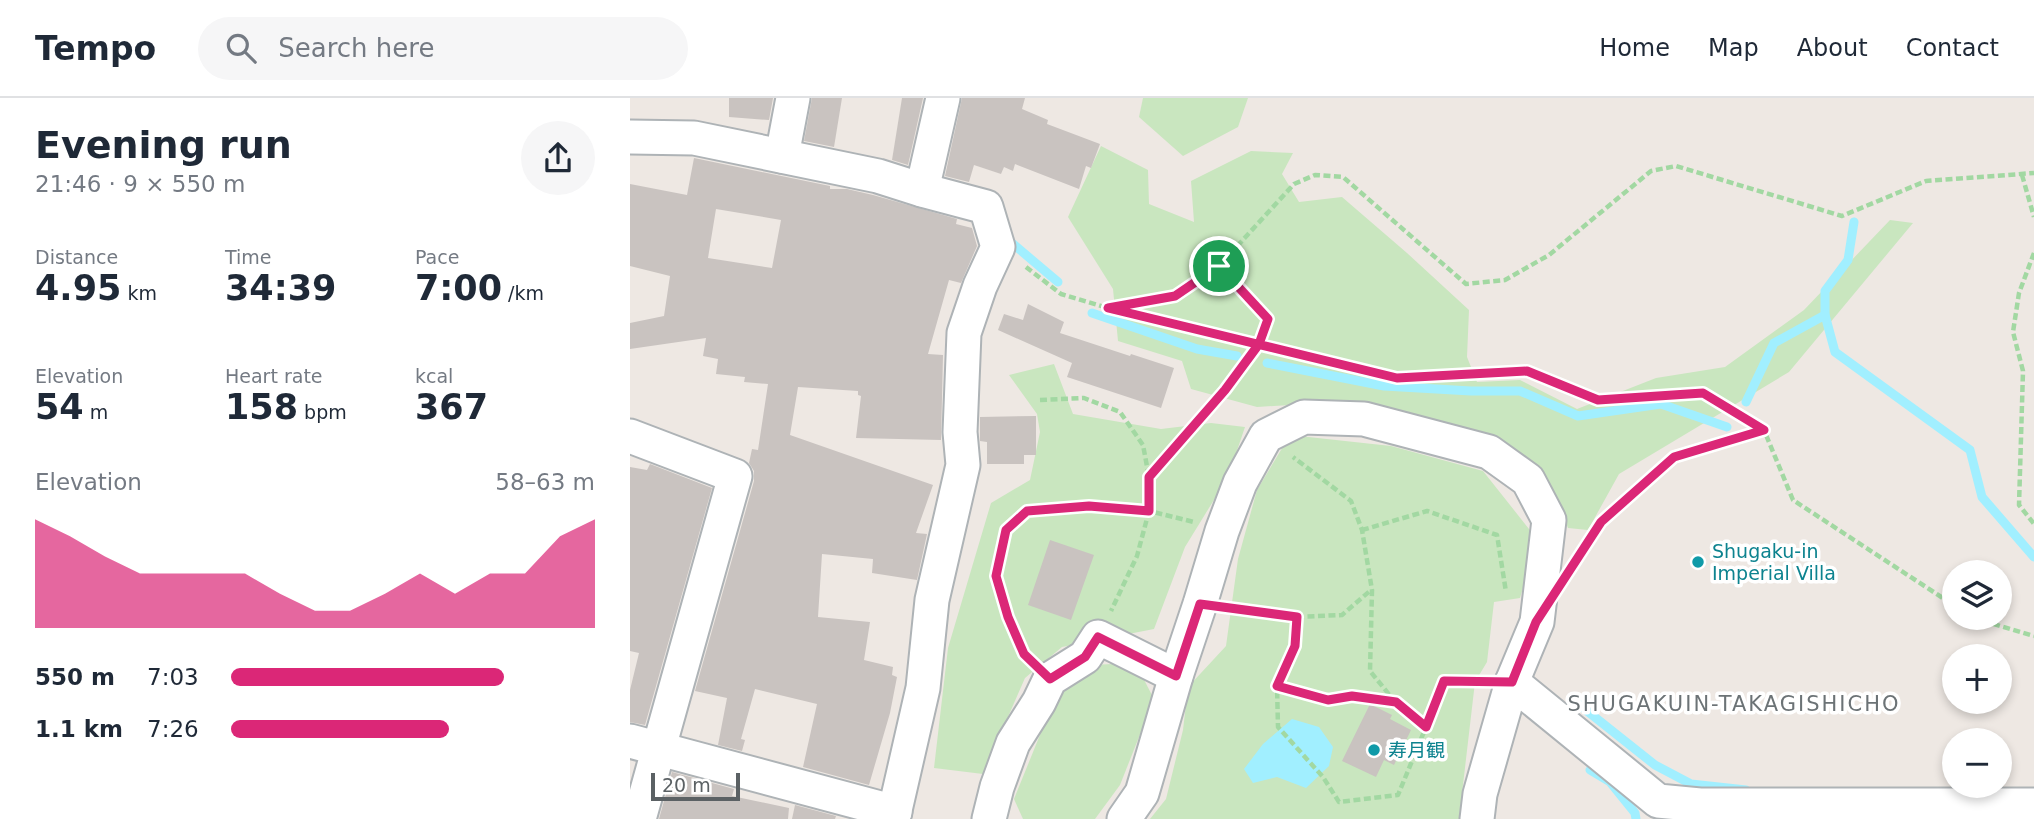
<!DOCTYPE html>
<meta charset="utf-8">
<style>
body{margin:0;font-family:"DejaVu Sans","Noto Sans JP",sans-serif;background:#f6f6f7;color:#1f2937;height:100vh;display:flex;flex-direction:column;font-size:26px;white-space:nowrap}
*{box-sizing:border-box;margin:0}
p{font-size:23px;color:#747a83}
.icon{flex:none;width:38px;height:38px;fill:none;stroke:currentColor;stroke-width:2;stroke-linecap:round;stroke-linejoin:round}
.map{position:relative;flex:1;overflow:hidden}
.details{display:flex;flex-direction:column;background:#fff;width:630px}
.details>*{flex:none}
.fabs{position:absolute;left:1312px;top:462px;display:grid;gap:14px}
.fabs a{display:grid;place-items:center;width:70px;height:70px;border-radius:50%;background:#fff;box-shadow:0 4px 10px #0003;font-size:35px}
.scale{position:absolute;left:21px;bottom:18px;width:89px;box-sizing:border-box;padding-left:7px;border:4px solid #5b6164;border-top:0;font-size:19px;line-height:24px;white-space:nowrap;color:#5b6164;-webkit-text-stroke:5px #fff;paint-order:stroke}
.pin{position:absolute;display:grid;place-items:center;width:60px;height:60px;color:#fff;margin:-30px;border:4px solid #fff;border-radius:50%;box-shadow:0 2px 7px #0007}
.round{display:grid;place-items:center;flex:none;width:74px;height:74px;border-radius:37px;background:#f6f6f7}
.summary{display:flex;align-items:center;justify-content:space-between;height:119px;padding:0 35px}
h1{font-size:38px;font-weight:700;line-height:52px}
.stats{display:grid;grid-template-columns:repeat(3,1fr);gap:10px;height:119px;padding:7px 35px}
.stats div{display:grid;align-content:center}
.stats b{font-size:35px;font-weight:700}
.stats small{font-size:19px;font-weight:400}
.stats p{font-size:19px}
.chart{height:196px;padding:14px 35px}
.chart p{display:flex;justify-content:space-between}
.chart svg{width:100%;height:126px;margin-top:7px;fill:#db2777;opacity:.7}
ul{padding:0 35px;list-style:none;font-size:23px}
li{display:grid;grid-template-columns:112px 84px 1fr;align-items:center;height:52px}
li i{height:18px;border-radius:9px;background:#db2777}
header{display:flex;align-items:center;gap:42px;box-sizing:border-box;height:98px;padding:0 35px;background:#fff;border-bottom:2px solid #e0e1e3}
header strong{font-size:33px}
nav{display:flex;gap:38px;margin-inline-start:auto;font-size:24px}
.search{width:490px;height:63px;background:#f6f6f7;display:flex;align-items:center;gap:18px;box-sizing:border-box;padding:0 24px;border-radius:38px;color:#747a83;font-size:26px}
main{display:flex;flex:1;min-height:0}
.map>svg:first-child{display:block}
.green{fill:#c9e6bf}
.water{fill:#a1efff}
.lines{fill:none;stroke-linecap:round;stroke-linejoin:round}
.stream{stroke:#a1efff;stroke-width:9}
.building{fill:#c9c3c0;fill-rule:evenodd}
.minor-casing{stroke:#aeb3b6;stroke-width:37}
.path{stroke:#a2d8a2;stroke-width:4.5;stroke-dasharray:7 3.5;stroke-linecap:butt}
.minor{stroke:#fff;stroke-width:33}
.route-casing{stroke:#fff;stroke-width:14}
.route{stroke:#db2777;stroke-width:9}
.culture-dot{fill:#0f9aa8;stroke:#fff;stroke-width:2.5}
.labels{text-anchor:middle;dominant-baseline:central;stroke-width:7;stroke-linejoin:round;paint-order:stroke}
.culture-label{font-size:19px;fill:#0d838f;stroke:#fff;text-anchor:start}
.neighbourhood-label{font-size:21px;letter-spacing:2px;fill:#6c7376;stroke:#fff}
</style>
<header>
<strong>Tempo</strong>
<div class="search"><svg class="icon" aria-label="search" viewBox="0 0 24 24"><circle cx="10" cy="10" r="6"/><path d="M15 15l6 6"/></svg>Search here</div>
<nav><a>Home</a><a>Map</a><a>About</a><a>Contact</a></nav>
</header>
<main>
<section class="details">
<div class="summary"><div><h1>Evening run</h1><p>21:46 · 9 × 550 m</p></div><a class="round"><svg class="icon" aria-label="share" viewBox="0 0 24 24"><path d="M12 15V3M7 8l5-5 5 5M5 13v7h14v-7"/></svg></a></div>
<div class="stats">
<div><p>Distance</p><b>4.95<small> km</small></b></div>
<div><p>Time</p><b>34:39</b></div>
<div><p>Pace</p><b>7:00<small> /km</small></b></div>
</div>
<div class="stats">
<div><p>Elevation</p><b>54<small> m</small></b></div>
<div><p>Heart rate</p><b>158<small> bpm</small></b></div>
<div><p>kcal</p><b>367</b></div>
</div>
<div class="chart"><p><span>Elevation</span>58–63 m</p>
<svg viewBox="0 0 160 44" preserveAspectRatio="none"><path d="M0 44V6L10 12L20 19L30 25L40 25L50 25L60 25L70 32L80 38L90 38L100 32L110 25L120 32L130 25L140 25L150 12L160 6V44z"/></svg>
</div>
<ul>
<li><b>550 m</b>7:03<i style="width:75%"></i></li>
<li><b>1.1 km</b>7:26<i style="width:60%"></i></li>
</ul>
</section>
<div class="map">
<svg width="1404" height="721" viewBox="0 0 1404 721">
<rect width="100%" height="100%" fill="#eee8e3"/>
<!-- green -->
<g class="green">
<polygon points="513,0 618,0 608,29 553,58 509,19"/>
<polygon points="471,48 518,72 519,106 564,124 561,83 621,53 663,55 652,76 669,104 712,99 777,155 839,212 837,259 847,284 890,282 947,311 1026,280 1095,269 1174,212 1260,122 1283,125 1159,274 989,376 958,432 938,430 929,408 895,365 708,304 627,309 561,291 552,263 488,243 483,191 438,119"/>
<polygon points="424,266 443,316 531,331 581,325 615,329 598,379 555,449 524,531 432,549 395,580 353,676 304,670 318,550 361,405 400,382 410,334 407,316 379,277"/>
<polygon points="660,337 761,348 853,373 907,441 890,500 864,504 857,564 845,584 829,721 520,721 536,701 553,632 558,589 596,548 608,461 627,392"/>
<polygon points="483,566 510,574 524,601 490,687 465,721 393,721 384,701 416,622 441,568"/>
</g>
<!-- water -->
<polygon class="water" points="662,621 689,629 703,649 699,668 676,690 647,679 623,685 614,671 633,646"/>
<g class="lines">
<!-- stream -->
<g class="stream">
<polyline points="376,140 428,184"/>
<polyline points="462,215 567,251 607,258"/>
<polyline points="1195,217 1195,193 1218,162 1224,124"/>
<polyline points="637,265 754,288 841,293 890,293 948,318 1031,306 1097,329"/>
<polyline points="1116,304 1144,245 1195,217 1205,254 1340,352 1352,399 1404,459"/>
<polyline points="942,601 1025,667 1061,686 1116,692"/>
<polyline points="960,672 980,684 1005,715 1006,721"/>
</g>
</g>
<!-- building -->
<g class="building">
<polygon points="99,0 143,0 139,22 99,19"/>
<polygon points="182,0 212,0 204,49 174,43"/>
<polygon points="272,0 293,0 278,67 262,62"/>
<polygon points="332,0 395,0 392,11 418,22 417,26 470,46 461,70 456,68 449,91 385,66 383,73 374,69 371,76 344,67 339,84 315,78"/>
<path d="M 64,60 L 200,88 L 200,91 L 217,91 L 243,97 L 327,121 L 326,126 L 342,130 L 347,148 L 331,185 L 319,182 L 298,256 L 313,257 L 311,342 L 226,340 L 231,298 L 228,297 L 228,293 L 168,289 L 160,337 L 303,387 L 286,435 L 297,436 L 287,482 L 242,475 L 243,461 L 192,456 L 188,519 L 240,524 L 234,562 L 263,569 L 262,577 L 267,579 L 260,615 L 239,687 L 173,669 L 187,606 L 125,591 L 111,641 L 115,642 L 112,653 L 88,647 L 97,600 L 65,593 L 124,383 L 124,373 L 119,365 L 122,351 L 128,352 L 138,286 L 114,284 L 115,279 L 86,276 L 88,261 L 73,258 L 76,240 L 0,251 L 0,225 L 34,218 L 40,178 L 0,168 L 0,86 L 57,97 ZM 86,111 L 151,122 L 142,170 L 78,160 Z"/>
<polygon points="398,206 434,224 430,235 500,258 501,256 544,270 531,310 437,279 442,265 368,232 374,216 393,222"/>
<polygon points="406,318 406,357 394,357 394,366 357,366 357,344 350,343 350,319"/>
<polygon points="20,366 82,390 15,627 0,624 0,592 9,555 0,553 0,369 17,372"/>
<polygon points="420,442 464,457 441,522 398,507"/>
<polygon points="740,606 762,617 760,621 781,632 764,667 754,662 746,679 712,663"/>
<polygon points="42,674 104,691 102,698 159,710 158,721 29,721"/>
<polygon points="165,707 206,718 205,721 162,721"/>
</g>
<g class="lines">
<!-- minor casing -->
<g class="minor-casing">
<g id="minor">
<polyline points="0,39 64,40 248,78 292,92 356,109 368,149 350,188 334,235 330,334 333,367 302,502 293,590 263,721"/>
<polyline points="152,58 163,0"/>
<polyline points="292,92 313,0"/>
<polyline points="0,338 105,378 9,721"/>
<polyline points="882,584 1028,703 1070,707 1404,707"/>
<polyline points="0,643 265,714"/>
<polyline points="359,721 367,689 383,645 409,604 420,581 455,559 468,539 546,578"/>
<polyline points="494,721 512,695 546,578 570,506 592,433 610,385 636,338 674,319 734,321 859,354 898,382 919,422 907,524 882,584 850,696 847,721"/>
</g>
</g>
<!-- path -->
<g class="path">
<polyline points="1392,77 1404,119"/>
<polyline points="1404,155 1389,195 1383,234 1393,273 1389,407 1404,426"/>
<polyline points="396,169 431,196 478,210 545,198 589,168 664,86 685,77 713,79 836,186 875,182 919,157 1021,73 1046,68 1212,118 1296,83 1404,75"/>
<polyline points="482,211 767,280 897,273 968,302 1073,295 1134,332 1163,402 1325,508"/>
<polyline points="410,302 454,300 490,314 513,347 519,379 519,413 507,458 481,513"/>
<polyline points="519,379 595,292 629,246 638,221 589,168"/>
<polyline points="732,432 797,413 867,437 876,494"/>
<polyline points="948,461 971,424 1044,358 1134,332"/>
<polyline points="599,510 667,519 665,548 647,588 648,629 693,679 709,704 768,697 796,629 766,605 740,573 742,492 732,432 721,403 663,359"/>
<polyline points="667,519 712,517 741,492"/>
<polyline points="1343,520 1404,538"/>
<polyline points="399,561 394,556 378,519 367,478 376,432 397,413 459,408 519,413 564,424"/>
<polyline points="647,588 698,602 722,598 765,604"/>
<polyline points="796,629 814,583 850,584"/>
</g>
<!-- minor -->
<use href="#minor" class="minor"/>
</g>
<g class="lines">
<!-- route casing -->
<g class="route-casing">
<polyline id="route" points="589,168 638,221 629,246 595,292 519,379 519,413 459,408 397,413 376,432 366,478 378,519 394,556 420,581 455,559 468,539 546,578 570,506 667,519 665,548 647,588 698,602 722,598 766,604 796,629 814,583 882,584 906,524 971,424 1044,359 1134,332 1073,295 968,302 897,273 767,280 478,210 545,198 589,168"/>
</g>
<!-- route -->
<use href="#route" class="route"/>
</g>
<!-- markers -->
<g class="culture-dot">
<circle cx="1068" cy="464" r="7"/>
<circle cx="744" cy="652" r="7"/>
</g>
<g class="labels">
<!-- culture labels -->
<g class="culture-label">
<text x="1082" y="453">Shugaku-in<tspan x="1082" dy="22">Imperial Villa</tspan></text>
<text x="758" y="652">寿月観</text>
</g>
<!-- neighbourhood labels -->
<g class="neighbourhood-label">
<text x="1104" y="606">SHUGAKUIN-TAKAGISHICHO</text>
</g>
</g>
</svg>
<div class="fabs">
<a><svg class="icon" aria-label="layers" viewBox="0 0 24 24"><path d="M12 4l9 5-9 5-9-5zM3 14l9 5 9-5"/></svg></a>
<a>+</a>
<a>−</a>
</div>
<div class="scale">20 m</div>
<div class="pin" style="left:589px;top:168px;background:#1e9e55"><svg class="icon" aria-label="arrive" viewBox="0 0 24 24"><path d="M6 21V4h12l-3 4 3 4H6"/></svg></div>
</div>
</main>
